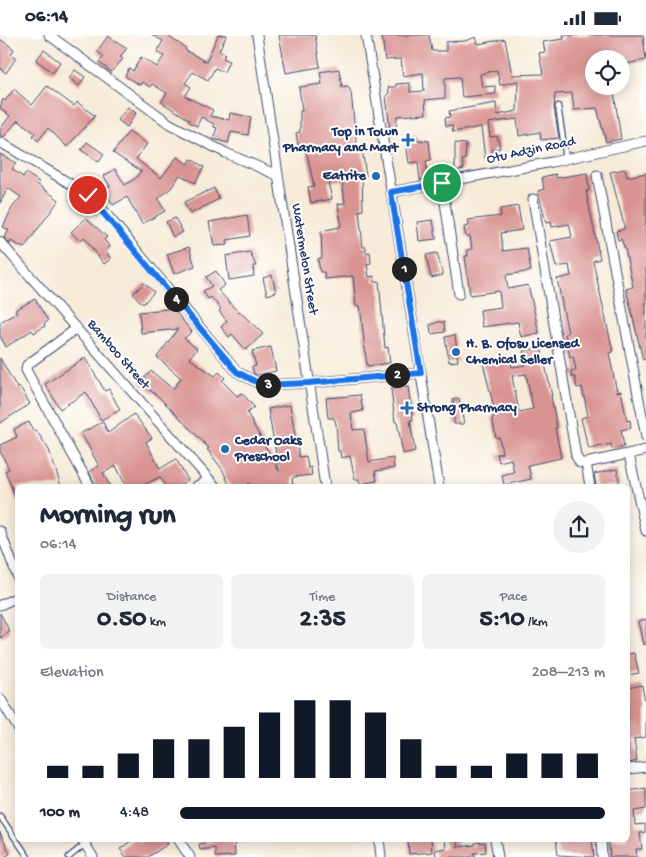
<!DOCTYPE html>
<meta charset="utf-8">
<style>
body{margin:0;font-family:"Gochi Hand",sans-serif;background:#f2f2f3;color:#1f2937;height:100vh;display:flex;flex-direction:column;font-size:19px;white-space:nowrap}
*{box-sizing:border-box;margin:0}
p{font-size:16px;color:#747a83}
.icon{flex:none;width:28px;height:28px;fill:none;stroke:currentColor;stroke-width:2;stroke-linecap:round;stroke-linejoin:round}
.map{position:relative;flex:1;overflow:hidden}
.side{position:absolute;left:15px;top:449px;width:615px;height:358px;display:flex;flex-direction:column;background:#fff;border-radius:8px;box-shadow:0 2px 12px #0003}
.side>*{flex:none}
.tools{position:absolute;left:585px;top:15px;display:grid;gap:10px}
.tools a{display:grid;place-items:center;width:45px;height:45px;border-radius:50%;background:#fff;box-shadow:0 2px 12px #0003;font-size:25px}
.pin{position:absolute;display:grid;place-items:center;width:42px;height:42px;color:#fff;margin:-21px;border:2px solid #fff;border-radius:50%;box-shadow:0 1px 5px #0007}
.km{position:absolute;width:25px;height:25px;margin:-12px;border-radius:50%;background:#222;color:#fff;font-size:14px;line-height:25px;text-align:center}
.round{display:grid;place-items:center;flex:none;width:52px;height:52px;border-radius:26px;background:#f2f2f3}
.overview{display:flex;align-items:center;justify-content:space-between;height:85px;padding:0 25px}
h1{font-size:28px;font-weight:800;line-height:38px}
.stats{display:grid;grid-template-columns:repeat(3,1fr);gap:8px;height:85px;padding:5px 25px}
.stats div{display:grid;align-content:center;border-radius:8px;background:#f2f2f3;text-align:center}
.stats b{font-size:25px;font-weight:800}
.stats small{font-size:14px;font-weight:400}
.stats p{font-size:14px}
.chart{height:140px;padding:10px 25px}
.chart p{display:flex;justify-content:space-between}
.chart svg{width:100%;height:90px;margin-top:5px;stroke:#111827;stroke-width:6}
ul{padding:0 25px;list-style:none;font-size:16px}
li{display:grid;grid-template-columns:80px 60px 1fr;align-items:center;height:38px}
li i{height:12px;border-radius:6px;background:#111827}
.status{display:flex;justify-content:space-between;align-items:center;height:35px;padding:0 25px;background:#fff;direction:ltr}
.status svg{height:14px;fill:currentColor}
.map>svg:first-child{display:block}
.building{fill:#d99391;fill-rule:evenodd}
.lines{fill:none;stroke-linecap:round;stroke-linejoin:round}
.lane-casing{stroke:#3c4b70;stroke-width:7}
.street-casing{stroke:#3c4b70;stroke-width:11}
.lane{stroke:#fff;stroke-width:4.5}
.street{stroke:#fff;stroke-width:9}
.route-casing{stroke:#fff;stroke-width:10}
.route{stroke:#1a73e8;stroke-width:6}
.poi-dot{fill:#1f6fb2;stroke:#fff;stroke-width:2}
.labels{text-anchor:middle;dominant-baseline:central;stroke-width:4;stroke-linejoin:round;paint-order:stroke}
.poi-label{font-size:14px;font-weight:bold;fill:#1b2f5e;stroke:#fff;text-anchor:start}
.street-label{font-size:14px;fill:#1b2f5e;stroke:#fff}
</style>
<div class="status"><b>06:14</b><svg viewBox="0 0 49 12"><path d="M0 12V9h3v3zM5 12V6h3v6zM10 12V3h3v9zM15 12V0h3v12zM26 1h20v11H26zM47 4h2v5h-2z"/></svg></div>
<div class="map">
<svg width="646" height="822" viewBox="0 0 646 822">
<rect width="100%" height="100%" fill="#fff"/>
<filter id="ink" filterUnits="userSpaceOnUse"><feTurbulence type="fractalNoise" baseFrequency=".02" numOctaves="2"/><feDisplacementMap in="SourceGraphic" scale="10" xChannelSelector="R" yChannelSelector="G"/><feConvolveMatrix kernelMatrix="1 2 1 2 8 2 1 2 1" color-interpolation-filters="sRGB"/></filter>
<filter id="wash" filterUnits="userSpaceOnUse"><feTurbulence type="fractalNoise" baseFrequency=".0096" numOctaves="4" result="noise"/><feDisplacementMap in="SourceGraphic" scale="20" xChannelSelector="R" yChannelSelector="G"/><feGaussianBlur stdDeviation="1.12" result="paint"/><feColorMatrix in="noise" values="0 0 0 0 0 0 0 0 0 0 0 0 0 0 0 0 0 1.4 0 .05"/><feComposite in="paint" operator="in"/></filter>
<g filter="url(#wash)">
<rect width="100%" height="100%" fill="#f7ebd8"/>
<g id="blocks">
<!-- building -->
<g class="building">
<polygon points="152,0 166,0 186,13 185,15 206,27 218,0 227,0 219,15 225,19 223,23 229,26 224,37 215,33 208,45 193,37 185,48 191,52 185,61 213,75 210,81 229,85 230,78 251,82 248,100 231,97 228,108 213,104 217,93 214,92 214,89 201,82 197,91 189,87 190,85 161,67 167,58 152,49 150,52 142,47 140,50 125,41 129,33 133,36 141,22 157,32 164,21 157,17 163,6"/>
<polygon points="279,0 315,0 320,32 286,38"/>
<polygon points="382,0 429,0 432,16 446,16 446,7 465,6 476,2 478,9 505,4 512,40 543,39 539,18 545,17 543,7 564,4 563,0 643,0 646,25 621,30 621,24 614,24 613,20 594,24 594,33 590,33 593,51 613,51 621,104 606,107 597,73 574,75 572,58 555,59 554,72 559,103 541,105 540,97 519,101 517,84 488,88 490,102 497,101 500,113 492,115 493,122 485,123 481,92 453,97 452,90 446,91 445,83 450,82 449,76 496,68 497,80 517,76 518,46 500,50 497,35 480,39 482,52 495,51 496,59 462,62 460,42 445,43 445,63 425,65 426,79 397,81 396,94 390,95 386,61 389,58 388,52 396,52 396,49 410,48 410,57 424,56 423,38 403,41 401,24 385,25"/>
<polygon points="108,1 127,13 120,22 123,24 111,37 99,27 104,22 97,16"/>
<polygon points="0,4 14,14 11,19 16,23 6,38 0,33"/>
<polygon points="44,15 60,27 53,38 36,25"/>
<polygon points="339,34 342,52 348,51 351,57 357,115 362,114 366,141 362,141 363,175 359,176 363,212 366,212 366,218 370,217 371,228 367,229 369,242 374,241 374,247 379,246 385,313 388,312 390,328 367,331 360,271 356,271 353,241 325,244 324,237 320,237 318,224 322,223 321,196 340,192 341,188 338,169 345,168 342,145 328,147 332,164 311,168 308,152 314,151 306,115 302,115 301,109 298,110 296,98 300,97 300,76 302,76 299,52 322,49 320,37"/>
<polygon points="75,35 85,42 79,51 69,43"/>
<polygon points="47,51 74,71 77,67 95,81 67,112 48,93 38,106 33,101 35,98 18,85 4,102 0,100 0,94 10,81 0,73 3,64 5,66 14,54 32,70"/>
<polygon points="128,72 136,78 127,92 118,85"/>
<polygon points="129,96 147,109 136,124 161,143 177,122 188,129 191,124 204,132 195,148 180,140 171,153 158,164 165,176 142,189 127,162 113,170 104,154 110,151 104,141 115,134 125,150 136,143 141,136 113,118"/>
<polygon points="417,101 417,105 429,106 431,125 426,126 428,144 420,145 418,127 409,128 405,102"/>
<polygon points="87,107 104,119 99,127 81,115"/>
<polygon points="455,108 466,109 465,125 462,125 464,134 455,136"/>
<polygon points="0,119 16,128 12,134 23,142 26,138 39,147 37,149 59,165 24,213 11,206 10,209 4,203 9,195 3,192 12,173 21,162 8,153 0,168"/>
<polygon points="625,134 627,142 646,138 646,324 643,325 626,254 633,252 625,214 621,204 618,205 616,196 624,194 624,190 610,137"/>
<polygon points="587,138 589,156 586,156 600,224 593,226 613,317 609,318 617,357 621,356 627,386 630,385 631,393 621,395 624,412 612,414 611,409 589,414 586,404 581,383 588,381 582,352 577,353 575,342 572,342 571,336 576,335 573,321 570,322 565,299 568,298 557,244 571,241 569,230 556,232 550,206 572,202 569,189 552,192 551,187 546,188 538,156 544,154 542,142 556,139 556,143"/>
<polygon points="214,153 219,164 190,179 184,167"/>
<polygon points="518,171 522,195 501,198 503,216 527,213 531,236 506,240 508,254 528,250 534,275 539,298 521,302 518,287 482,292 480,275 501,272 499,256 470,260 465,221 468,221 467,215 472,214 470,201 466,202 464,192 469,191 468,185 501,181 500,174"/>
<polygon points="247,180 250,201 227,205 228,210 214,211 209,187"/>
<polygon points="86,183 107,202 104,205 110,211 106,217 111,224 104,229 84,202 80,206 71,197"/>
<polygon points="175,183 183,197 173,202 166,187"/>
<polygon points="433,185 436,204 419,206 417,187"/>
<polygon points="189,212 195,231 174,239 167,219"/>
<polygon points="250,217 256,231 253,231 254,241 229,245 226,221"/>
<polygon points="437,218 443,240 431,243 426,220"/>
<polygon points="216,236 225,250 218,255 238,277 239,276 263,299 246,315 232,299 229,302 221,292 227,286 219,276 221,274 211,262 208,264 203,256 212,251 206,242"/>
<polygon points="272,240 276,257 267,260 263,243"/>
<polygon points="144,248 154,257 143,269 133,259"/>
<polygon points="35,264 48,286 44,289 45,291 34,298 32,295 6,312 0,301 0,287 17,278 15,275"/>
<polygon points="171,271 192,297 184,303 197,314 189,323 215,341 219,337 225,343 222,346 237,361 242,358 254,372 247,378 279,436 268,374 290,370 299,422 306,421 308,433 311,432 312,440 294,442 292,444 293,451 251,451 249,448 242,451 230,451 222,434 207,414 209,413 159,362 140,348 151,336 173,354 181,343 157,322 178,294 141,298 139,277 167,274"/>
<polygon points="438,287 444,287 445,297 431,299 430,290"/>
<polygon points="455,300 458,326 449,327 445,302"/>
<polygon points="271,312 276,336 257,340 254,339 252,332 256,331 252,316"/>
<path d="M 541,312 L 552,361 L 551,361 L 557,393 L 555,393 L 561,423 L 528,430 L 531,444 L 504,450 L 502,440 L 514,437 L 511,424 L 499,427 L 497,419 L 502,418 L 499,402 L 496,403 L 492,382 L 496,381 L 483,328 L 499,325 L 500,329 L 511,327 L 512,332 L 526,330 L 523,316 ZM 526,339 L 533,374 L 519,377 L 512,341 Z"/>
<polygon points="0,323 17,353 20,352 30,369 0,388"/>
<polygon points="85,323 105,356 109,354 120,375 101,385 86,357 60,374 45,349"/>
<polygon points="408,352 413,385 410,385 415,416 403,419 397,387 395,387 391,354"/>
<polygon points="360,360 363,376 351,378 353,395 364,394 369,427 393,423 394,433 375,436 377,446 360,449 359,444 355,445 350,421 341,423 340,416 338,416 336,389 334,383 328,383 326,363"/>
<polygon points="453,364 459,364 464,389 454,389"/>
<polygon points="134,379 152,403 146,407 160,434 176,424 188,445 178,451 165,451 160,442 142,451 126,451 116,431 103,438 110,451 96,451 89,437 99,431 81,398 103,387 108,398"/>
<polygon points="29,387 33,396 36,395 49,415 61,451 18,451 18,469 5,436 9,434 0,416 0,410 17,402 14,394"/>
<polygon points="617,434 620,451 596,451 594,439"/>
<polygon points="0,578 10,597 0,603"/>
<polygon points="646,584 646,609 643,610 638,586"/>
<polygon points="634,618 639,638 628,640 628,619"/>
<polygon points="642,650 646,672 646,702 634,704 637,726 628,728 628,653"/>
<polygon points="646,753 646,774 634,776 635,790 645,789 645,798 640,798 642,814 636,814 637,822 610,822 608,804 628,804 628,756"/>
<polygon points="0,797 10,819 4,822 0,822"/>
<polygon points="134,804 140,807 144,804 165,804 168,809 148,822 126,822 120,814"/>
<polygon points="214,804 234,804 235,821 215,822 215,813 200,815 199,809 214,806"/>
<polygon points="408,804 431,804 432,817 409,819"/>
<polygon points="445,804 457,804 458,812 475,810 475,808 485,807 486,817 474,818 475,822 436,822 435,815 446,813"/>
<polygon points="556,804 592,804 594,822 558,820"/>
</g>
</g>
</g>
<g filter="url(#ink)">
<use href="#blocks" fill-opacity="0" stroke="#3c4b70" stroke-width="1"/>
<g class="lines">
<!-- lane casing -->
<g class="lane-casing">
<g id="lane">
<polyline points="558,71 566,124"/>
<polyline points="0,781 28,822"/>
<polyline points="69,822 85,809"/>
</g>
</g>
<!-- street casing -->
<g class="street-casing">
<g id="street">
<polyline points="49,0 170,89 226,118 277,140"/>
<polyline points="257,0 325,451"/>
<polyline points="366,0 439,451"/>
<polyline points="0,107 74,151 98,169 237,337 262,350 309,348 421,338"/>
<polyline points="597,140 646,402"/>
<polyline points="442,148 459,259"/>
<polyline points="391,157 552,127 646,106"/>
<polyline points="533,164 576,421 580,428 586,428 646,415"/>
<polyline points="0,207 215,451"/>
<polyline points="77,293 27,330 26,335 90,451"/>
<polyline points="629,420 646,496"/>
<polyline points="586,428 590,451"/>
<polyline points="197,451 209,445"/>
<polyline points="0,496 18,543"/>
<polyline points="0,570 18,562"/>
<polyline points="0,663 18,693"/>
<polyline points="628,734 646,732"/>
<polyline points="82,804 93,822"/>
<polyline points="178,804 190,822"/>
<polyline points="379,804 381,822"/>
<polyline points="495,804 498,822"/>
<polyline points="601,804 602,822"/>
</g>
</g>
<!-- lane -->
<use href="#lane" class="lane"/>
<!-- street -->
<use href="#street" class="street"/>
</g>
</g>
<g class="lines" filter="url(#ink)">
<!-- route casing -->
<g class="route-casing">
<polyline id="route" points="88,160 237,337 262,350 309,348 421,338 391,157 442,148"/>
</g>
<!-- route -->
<use href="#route" class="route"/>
</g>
<!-- markers -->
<g class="poi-dot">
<path d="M405.5 97.5h5v5h5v5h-5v5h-5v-5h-5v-5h5z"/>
<circle cx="376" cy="141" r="5"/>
<circle cx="456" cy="317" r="5"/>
<path d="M404.5 365.5h5v5h5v5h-5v5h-5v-5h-5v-5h5z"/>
<circle cx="225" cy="414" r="5"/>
</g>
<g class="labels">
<!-- poi labels -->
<g class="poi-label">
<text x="398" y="97" text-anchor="end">Top in Town<tspan x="398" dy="16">Pharmacy and Mart</tspan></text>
<text x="366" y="141" text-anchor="end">Eatrite</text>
<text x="466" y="309">H. B. Ofosu Licensed<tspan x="466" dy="16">Chemical Seller</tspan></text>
<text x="417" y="373">Strong Pharmacy</text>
<text x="235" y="406">Cedar Oaks<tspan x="235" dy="16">Preschool</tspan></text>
</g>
<!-- street labels -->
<g class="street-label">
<text transform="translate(531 116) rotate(-12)">Otu Adzin Road</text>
<text transform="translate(304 224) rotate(81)">Watermelon Street</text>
<text transform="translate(118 320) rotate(49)">Bamboo Street</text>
</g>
</g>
</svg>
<div class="tools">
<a><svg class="icon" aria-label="locate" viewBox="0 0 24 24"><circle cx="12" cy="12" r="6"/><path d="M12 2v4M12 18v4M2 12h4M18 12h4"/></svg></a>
</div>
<div class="pin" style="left:442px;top:148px;background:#1e9e55"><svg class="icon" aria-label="arrive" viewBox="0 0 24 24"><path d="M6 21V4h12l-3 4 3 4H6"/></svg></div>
<div class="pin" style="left:88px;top:160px;background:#d93025"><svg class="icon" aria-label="check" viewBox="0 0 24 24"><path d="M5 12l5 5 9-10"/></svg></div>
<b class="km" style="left:404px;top:234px">1</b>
<b class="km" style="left:397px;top:340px">2</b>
<b class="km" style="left:268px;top:350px">3</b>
<b class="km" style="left:176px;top:264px">4</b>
<section class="side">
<div class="overview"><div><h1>Morning run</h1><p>06:14</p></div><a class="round"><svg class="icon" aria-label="share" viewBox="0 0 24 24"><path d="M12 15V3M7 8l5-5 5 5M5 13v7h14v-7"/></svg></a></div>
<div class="stats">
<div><p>Distance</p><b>0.50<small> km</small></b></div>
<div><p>Time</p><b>2:35</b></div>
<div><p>Pace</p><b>5:10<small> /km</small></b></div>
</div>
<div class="chart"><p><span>Elevation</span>208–213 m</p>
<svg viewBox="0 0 160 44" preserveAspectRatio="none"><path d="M5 44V38M15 44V38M25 44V32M35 44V25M45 44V25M55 44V19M65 44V12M75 44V6M85 44V6M95 44V12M105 44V25M115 44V38M125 44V38M135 44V32M145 44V32M155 44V32"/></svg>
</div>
<ul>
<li><b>100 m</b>4:48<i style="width:100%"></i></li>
</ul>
</section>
</div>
